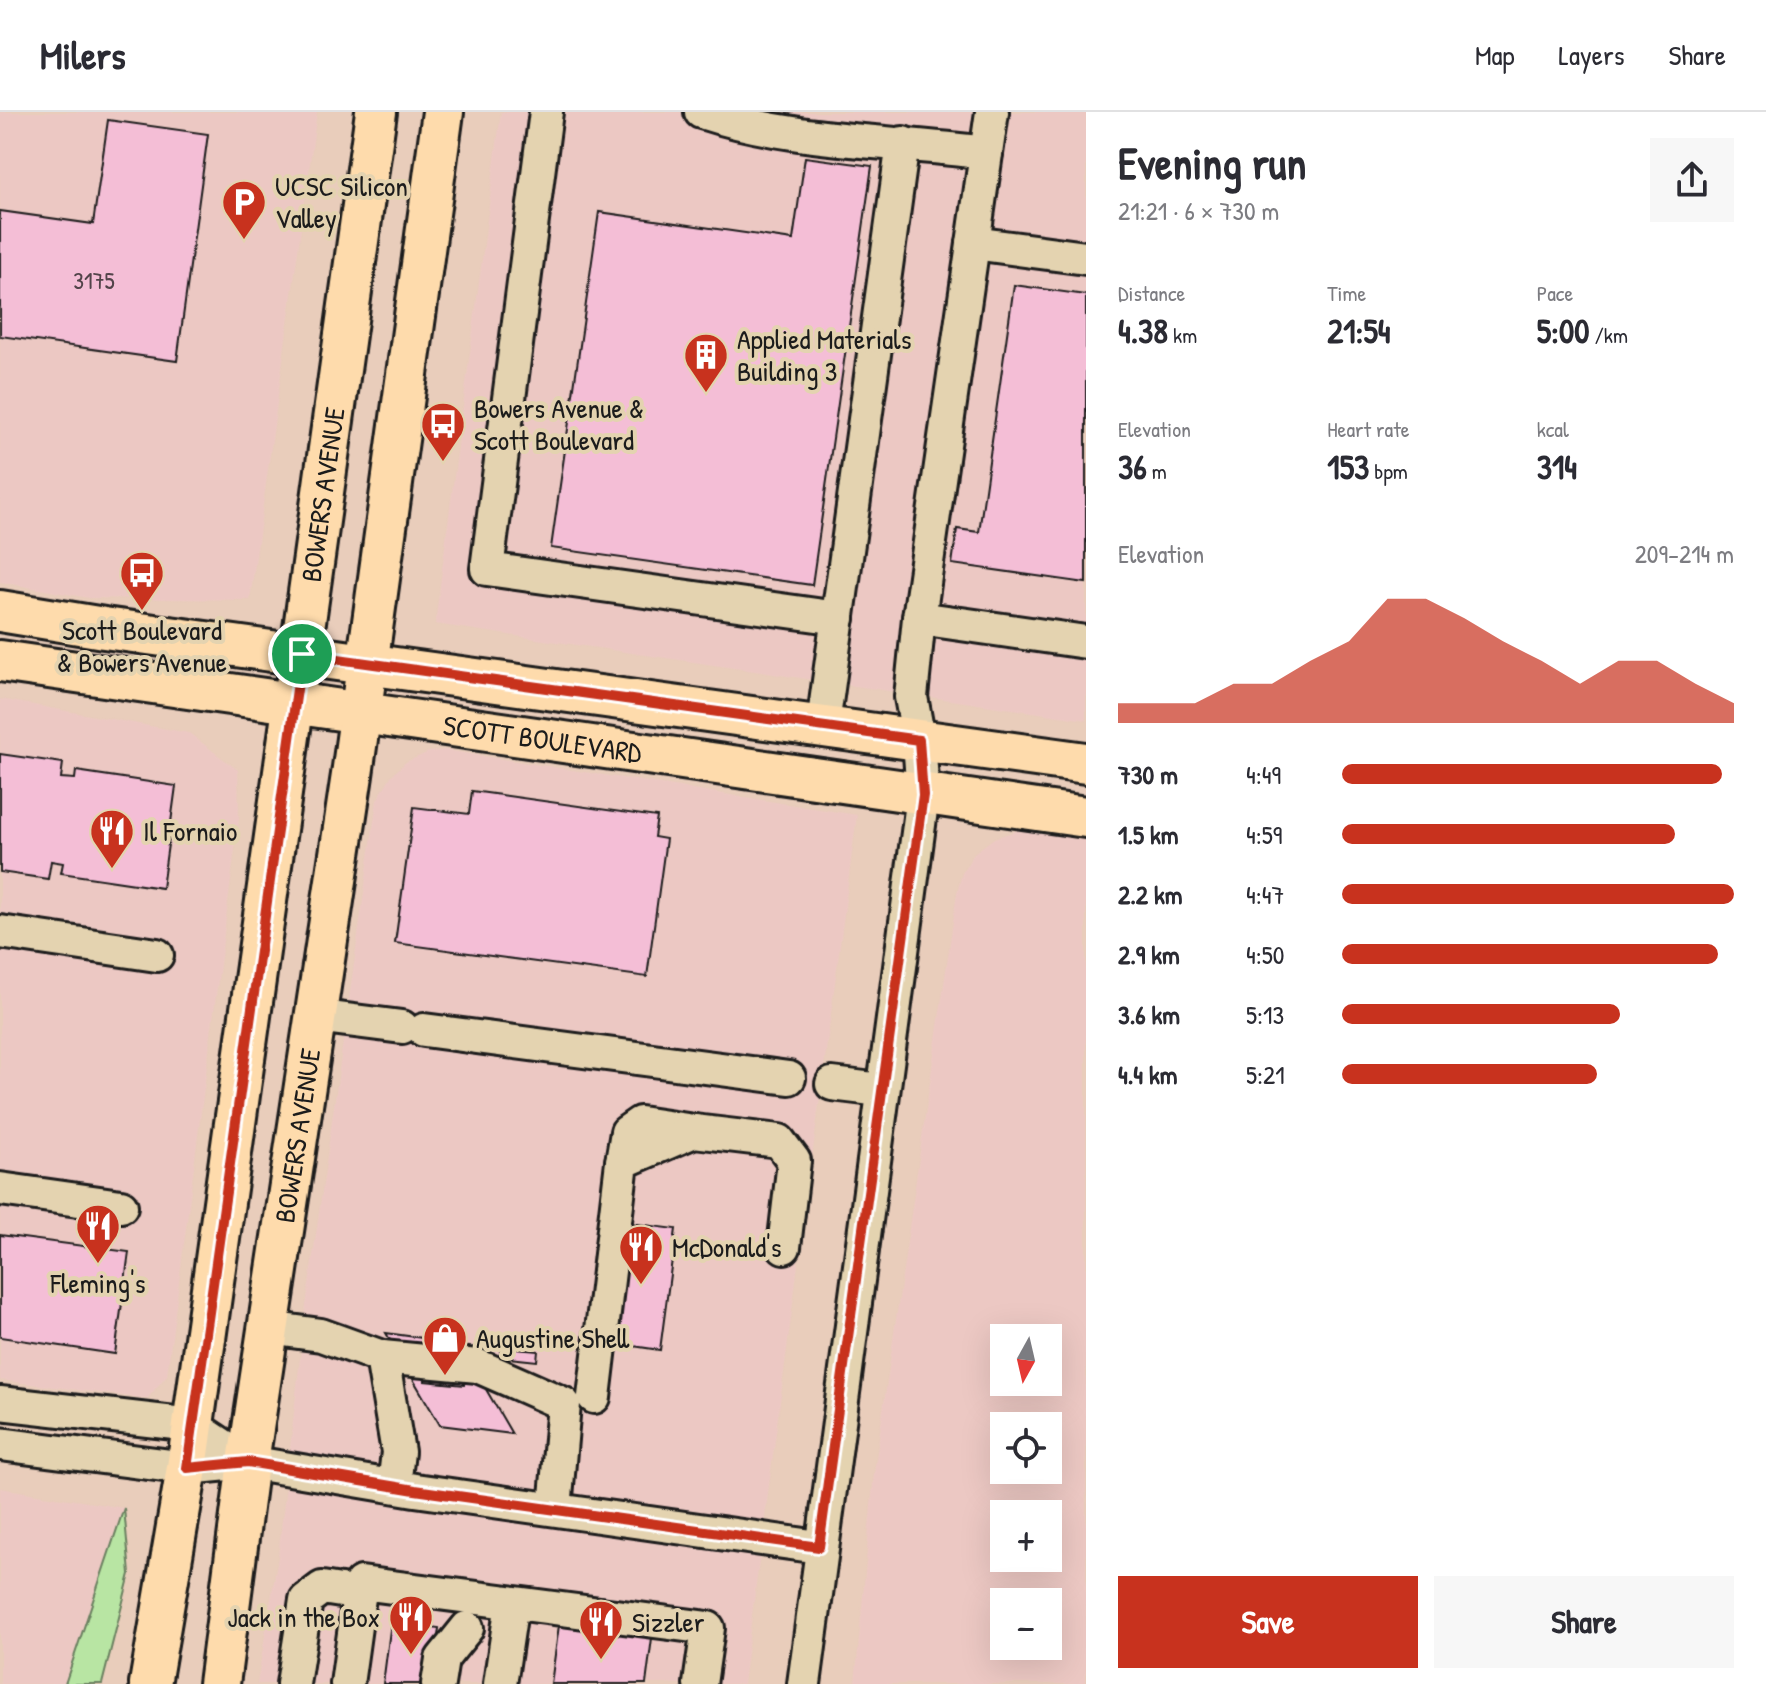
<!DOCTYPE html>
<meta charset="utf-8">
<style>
body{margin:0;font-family:"Patrick Hand",sans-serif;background:#f7f7f7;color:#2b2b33;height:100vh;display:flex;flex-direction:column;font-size:30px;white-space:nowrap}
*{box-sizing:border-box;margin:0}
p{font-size:26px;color:#7c7c81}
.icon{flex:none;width:44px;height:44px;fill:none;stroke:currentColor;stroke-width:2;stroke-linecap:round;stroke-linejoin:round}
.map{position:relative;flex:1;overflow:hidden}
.details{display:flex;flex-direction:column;background:#fff;width:680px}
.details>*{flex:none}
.needle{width:52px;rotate:188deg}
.tools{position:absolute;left:990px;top:1212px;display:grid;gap:16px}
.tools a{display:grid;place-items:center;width:72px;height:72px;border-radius:0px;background:#fff;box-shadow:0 8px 32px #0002;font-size:40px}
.pin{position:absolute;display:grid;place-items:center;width:68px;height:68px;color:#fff;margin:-34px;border:4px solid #fff;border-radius:50%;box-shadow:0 2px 8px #0007}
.round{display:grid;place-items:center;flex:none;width:84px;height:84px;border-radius:0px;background:#f7f7f7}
.headline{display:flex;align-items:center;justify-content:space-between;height:136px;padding:0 32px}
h1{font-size:44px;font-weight:700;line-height:60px}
.figures{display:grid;grid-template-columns:repeat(3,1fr);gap:12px;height:136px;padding:8px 32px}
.figures div{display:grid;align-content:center}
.figures b{font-size:34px;font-weight:700}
.figures small{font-size:22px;font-weight:400}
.figures p{font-size:22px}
.chart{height:224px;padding:16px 32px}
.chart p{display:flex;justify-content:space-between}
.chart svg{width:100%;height:144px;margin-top:8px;fill:#c8321e;opacity:.7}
.primary-button{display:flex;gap:16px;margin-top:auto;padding:16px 32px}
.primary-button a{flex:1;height:92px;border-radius:0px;background:#c8321e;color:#fff;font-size:32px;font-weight:700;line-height:92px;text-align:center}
.primary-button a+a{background:#f7f7f7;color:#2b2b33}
ul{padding:0 32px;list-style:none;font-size:26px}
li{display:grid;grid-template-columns:128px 96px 1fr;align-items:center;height:60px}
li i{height:20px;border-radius:10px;background:#c8321e}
header{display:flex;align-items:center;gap:48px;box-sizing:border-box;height:112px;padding:0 40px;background:#fff;border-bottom:2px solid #e1e1e2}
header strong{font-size:38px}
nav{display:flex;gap:44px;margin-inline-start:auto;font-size:28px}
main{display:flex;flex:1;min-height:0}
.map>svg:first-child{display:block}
.built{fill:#ecc8c3;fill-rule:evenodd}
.green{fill:#b8e5a3;stroke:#6a8060;stroke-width:2}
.building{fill:#f4bed6;stroke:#1c1c1c;stroke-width:2}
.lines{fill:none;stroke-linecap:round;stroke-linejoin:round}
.minor-casing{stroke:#1c1c1c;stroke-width:38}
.major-casing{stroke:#1c1c1c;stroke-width:46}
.minor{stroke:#e4d3b0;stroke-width:32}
.major{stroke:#fedbac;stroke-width:40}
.route-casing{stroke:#fff;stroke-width:16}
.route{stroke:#c8321e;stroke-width:10}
.labels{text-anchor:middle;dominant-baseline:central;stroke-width:8;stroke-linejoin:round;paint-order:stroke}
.number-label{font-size:24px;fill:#52444a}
.poi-label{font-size:28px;fill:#1c1c1c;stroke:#e4d3b0;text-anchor:start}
.street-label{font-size:28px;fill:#1c1c1c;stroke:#e4d3b0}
</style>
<header>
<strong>Milers</strong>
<nav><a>Map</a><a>Layers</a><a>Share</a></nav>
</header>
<main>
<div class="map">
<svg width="1086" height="1572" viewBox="0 0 1086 1572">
<rect width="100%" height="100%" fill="#e9cdbb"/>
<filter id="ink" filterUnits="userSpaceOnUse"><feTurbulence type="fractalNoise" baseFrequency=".0125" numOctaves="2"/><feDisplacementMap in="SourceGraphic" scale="16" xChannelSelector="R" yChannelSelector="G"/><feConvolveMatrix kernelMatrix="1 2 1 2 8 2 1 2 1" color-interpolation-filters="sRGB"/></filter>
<g filter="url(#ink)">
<!-- built -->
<g class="built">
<polygon points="0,0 317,0 250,488 89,486 0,470"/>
<polygon points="501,0 1086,0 1086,608 435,512"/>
<polygon points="0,587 189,621 238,658 239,706 167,1263 147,1287 0,1268"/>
<polygon points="445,638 857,703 743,1572 257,1572 278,1445 305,1201 377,688 391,664 406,650 429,640"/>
<path d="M 1022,717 L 1086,725 L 1086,1572 L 855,1572 L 874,1361 L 957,781 L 962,761 L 974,741 L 994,726 ZM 1004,1226 L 1048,1226 L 1048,1270 L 1004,1270 ZM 1004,1314 L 1048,1314 L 1048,1358 L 1004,1358 ZM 1048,1402 L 1048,1446 L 1004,1446 L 1004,1402 ZM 1048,1490 L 1048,1534 L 1004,1534 L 1004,1490 Z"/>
<polygon points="0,1376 124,1396 65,1572 0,1572"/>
</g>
<!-- green -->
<polygon class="green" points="124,1396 130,1462 102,1572 65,1572"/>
<!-- building -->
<g class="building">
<polygon points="108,8 208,22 177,249 0,224 0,99 93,112"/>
<polygon points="805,45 872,54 812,473 551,436 599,100 793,128"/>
<polygon points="1014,173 1086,183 1086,471 952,452 957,417 979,420"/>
<polygon points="0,642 63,651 61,666 75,667 76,659 176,674 162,776 61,761 63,751 51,749 48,767 0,760"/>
<polygon points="472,679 657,705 654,725 666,727 647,865 395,831 414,695 469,702"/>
<polygon points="622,1110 676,1117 660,1238 606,1230"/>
<polygon points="0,1123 129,1140 115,1242 0,1225"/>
<polygon points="386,1221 459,1231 512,1322 440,1313"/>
<polygon points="502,1229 518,1230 517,1237 538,1239 537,1249 500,1245"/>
<polygon points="426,1257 465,1262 464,1273 425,1269"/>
<polygon points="391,1510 439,1516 432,1572 383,1572"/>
<polygon points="559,1513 652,1526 646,1572 551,1572"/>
</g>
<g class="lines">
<!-- minor casing -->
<g class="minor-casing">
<g id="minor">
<polyline points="546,0 487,457 838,506"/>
<path d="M 701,0 C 797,31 888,28 986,41"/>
<polyline points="973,131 1086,146"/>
<polyline points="919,506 1086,530"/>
<polyline points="823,613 903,31"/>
<polyline points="0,820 157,843"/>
<polyline points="315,904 402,915"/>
<polyline points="424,918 789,966"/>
<polyline points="832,972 881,978"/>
<polyline points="622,1050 627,1020 640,1011 694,1019"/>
<polyline points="0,1077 121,1094"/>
<polyline points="268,1216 321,1223 382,1245 478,1254 564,1292 555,1397"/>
<polyline points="382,1245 398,1340 394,1374"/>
<polyline points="594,1285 622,1050 694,1019 779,1029 794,1049 784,1135"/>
<polyline points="0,1291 192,1313 248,1350"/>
<polyline points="0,1332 187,1356 248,1350 415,1378 819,1435"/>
<polyline points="293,1572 306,1488 322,1476 360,1482"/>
<polyline points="347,1572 361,1471 708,1516 700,1572"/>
<polyline points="438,1572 442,1547 467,1516"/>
<polyline points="500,1572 512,1491"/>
<polyline points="804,1572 923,683 919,628 911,585 919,506 992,0"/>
</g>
</g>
<!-- major casing -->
<g class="major-casing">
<g id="major">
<polyline points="0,499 104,516 1086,651"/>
<path id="s1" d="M 0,549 L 1086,705"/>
<path id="s2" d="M 150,1572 L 187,1356 L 376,0"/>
<path id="s3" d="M 219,1572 L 248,1350 L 352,663 L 443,0"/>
</g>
</g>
<!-- minor -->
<use href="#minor" class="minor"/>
<!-- major -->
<use href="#major" class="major"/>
</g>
</g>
<g class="lines" filter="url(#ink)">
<!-- route casing -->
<g class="route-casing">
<polygon id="route" points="302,542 919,628 923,683 819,1435 415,1378 248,1350 187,1356"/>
</g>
<!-- route -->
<use href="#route" class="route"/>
</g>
<!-- icons -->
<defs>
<g id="parking-pin" transform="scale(2.3)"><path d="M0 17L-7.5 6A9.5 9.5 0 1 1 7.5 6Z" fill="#c8321e" stroke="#e4d3b0"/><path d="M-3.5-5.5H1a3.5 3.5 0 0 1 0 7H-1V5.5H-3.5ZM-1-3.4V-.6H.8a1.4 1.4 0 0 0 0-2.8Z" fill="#fff"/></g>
<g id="building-pin" transform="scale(2.3)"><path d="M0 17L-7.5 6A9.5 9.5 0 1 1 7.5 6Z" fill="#c8321e" stroke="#e4d3b0"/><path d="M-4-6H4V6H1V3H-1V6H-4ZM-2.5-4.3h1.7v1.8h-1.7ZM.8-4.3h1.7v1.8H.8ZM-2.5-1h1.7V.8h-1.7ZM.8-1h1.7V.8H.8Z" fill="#fff"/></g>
<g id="bus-pin" transform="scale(2.3)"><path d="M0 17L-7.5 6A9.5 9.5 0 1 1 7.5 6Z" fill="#c8321e" stroke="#e4d3b0"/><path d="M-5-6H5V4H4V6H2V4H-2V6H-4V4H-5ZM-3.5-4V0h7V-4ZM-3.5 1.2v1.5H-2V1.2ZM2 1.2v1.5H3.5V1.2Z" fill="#fff"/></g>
<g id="restaurant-pin" transform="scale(2.3)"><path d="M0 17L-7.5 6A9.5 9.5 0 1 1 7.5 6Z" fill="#c8321e" stroke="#e4d3b0"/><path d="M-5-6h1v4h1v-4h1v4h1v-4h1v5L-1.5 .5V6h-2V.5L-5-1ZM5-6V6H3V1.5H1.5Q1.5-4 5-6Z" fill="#fff"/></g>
<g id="shop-pin" transform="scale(2.3)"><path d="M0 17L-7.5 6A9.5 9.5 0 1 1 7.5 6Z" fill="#c8321e" stroke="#e4d3b0"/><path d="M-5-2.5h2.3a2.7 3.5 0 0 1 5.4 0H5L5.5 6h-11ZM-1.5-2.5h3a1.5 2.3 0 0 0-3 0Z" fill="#fff"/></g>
</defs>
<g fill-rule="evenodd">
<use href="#parking-pin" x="244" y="90"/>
<use href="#building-pin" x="706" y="243"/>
<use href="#bus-pin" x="443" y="312"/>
<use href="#bus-pin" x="142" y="461"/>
<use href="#restaurant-pin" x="112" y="719"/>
<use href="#restaurant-pin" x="98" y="1114"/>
<use href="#restaurant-pin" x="641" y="1135"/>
<use href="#shop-pin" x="445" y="1226"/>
<use href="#restaurant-pin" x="411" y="1505"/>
<use href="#restaurant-pin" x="601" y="1510"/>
</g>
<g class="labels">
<!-- number labels -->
<g class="number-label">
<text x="94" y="168">3175</text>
</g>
<!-- poi labels -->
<g class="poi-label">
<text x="275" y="74">UCSC Silicon<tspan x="275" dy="32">Valley</tspan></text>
<text x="737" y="227">Applied Materials<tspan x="737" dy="32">Building 3</tspan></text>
<text x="474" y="296">Bowers Avenue &amp;<tspan x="474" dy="32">Scott Boulevard</tspan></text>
<text x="142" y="518" text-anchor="middle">Scott Boulevard<tspan x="142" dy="32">&amp; Bowers Avenue</tspan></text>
<text x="143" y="719">Il Fornaio</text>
<text x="672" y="1135">McDonald's</text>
<text x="98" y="1171" text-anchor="middle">Fleming's</text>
<text x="476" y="1226">Augustine Shell</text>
<text x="380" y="1505" text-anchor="end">Jack in the Box</text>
<text x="632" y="1510">Sizzler</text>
</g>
<!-- street labels -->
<g class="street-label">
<text stroke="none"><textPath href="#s2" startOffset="1202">BOWERS AVENUE</textPath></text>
<text stroke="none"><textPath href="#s1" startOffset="548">SCOTT BOULEVARD</textPath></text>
<text stroke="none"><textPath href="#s3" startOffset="554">BOWERS AVENUE</textPath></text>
</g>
</g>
</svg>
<div class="tools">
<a><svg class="needle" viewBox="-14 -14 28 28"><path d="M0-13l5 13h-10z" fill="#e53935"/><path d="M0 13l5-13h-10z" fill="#7c7c81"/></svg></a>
<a><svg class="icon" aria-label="locate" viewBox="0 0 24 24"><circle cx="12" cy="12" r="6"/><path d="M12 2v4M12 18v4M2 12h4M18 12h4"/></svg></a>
<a>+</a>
<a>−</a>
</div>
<div class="pin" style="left:302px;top:542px;background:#1e9e55"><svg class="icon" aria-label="arrive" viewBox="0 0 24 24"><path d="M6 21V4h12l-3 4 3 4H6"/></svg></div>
</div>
<section class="details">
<div class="headline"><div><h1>Evening run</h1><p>21:21 · 6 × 730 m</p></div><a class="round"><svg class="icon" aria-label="share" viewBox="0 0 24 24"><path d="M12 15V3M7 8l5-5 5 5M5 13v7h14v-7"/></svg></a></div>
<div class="figures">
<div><p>Distance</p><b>4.38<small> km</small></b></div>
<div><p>Time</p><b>21:54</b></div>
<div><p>Pace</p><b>5:00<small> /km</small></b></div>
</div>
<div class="figures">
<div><p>Elevation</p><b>36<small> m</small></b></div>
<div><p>Heart rate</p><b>153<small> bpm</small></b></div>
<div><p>kcal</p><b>314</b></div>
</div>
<div class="chart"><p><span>Elevation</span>209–214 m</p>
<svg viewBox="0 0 160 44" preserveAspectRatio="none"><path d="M0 44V38L10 38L20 38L30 32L40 32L50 25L60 19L70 6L80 6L90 12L100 19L110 25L120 32L130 25L140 25L150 32L160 38V44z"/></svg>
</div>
<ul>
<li><b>730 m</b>4:49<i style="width:97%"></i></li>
<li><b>1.5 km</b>4:59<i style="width:85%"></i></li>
<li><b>2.2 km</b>4:47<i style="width:100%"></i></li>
<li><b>2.9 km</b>4:50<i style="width:96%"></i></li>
<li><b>3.6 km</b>5:13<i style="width:71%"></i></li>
<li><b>4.4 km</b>5:21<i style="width:65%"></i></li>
</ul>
<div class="primary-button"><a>Save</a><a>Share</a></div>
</section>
</main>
